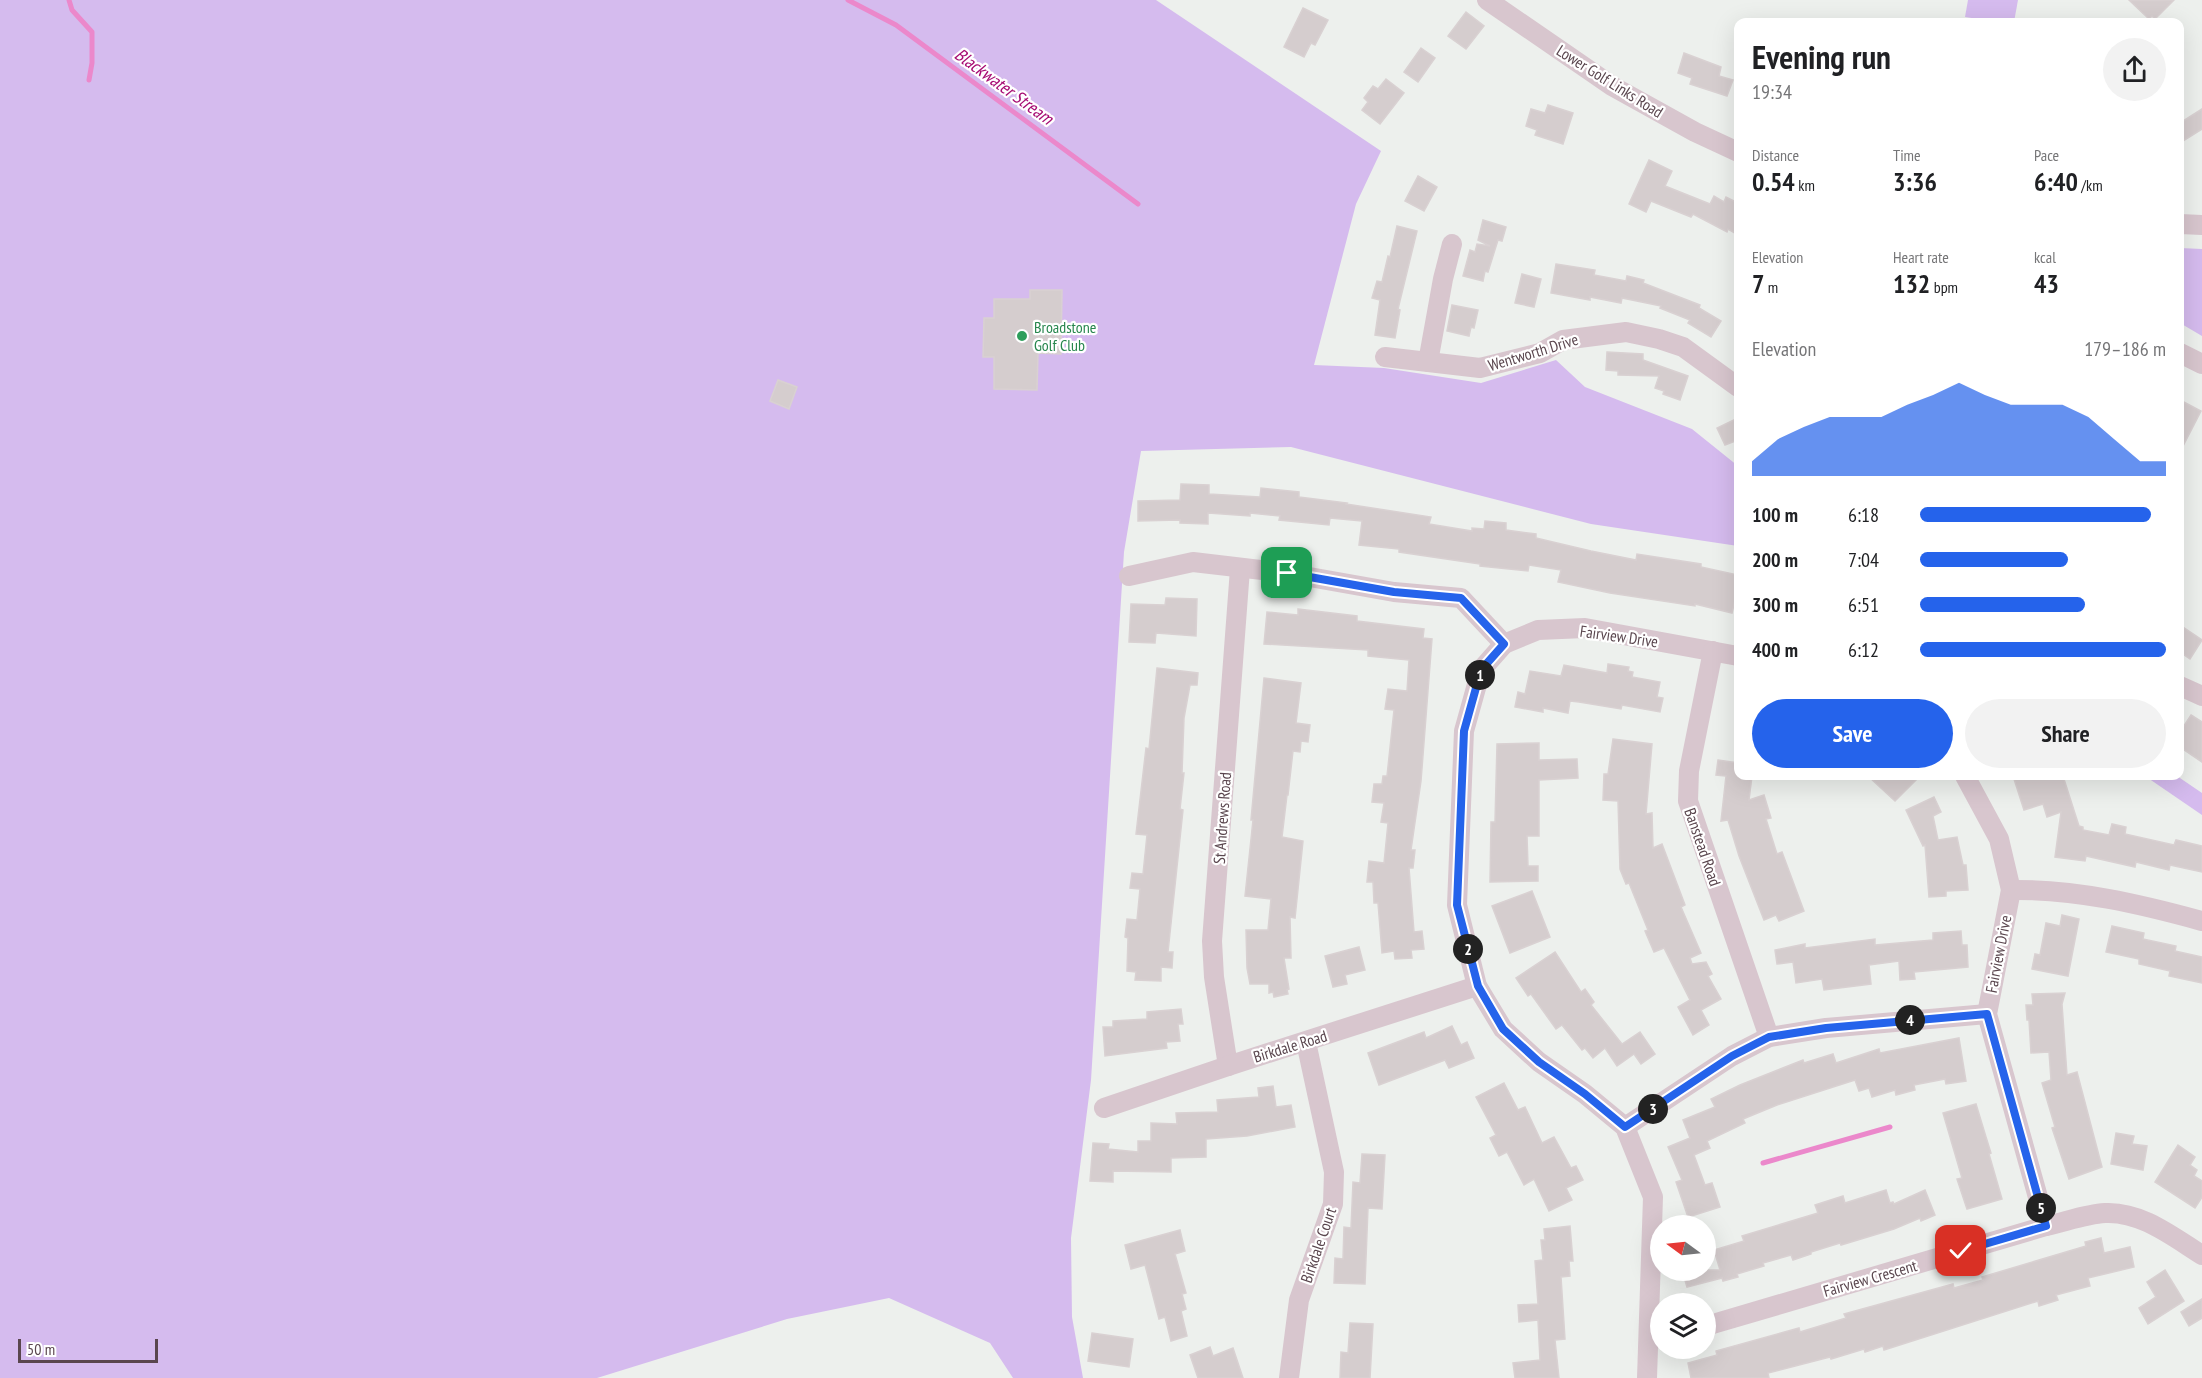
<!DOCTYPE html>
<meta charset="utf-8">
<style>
body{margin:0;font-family:"PT Sans Narrow",sans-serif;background:#f2f2f2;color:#202124;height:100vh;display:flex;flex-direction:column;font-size:22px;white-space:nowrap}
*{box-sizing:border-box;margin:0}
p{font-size:20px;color:#757577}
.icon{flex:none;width:33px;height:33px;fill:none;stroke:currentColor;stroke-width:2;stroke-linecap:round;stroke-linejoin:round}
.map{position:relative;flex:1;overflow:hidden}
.sheet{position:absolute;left:1734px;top:18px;width:450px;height:762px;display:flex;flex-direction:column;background:#fff;border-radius:12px;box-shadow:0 6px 24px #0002}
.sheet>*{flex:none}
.needle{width:39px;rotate:285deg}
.fabs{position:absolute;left:1650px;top:1215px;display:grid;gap:12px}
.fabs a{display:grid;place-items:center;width:66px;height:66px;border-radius:50%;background:#fff;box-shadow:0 6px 24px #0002;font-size:30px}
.scale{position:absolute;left:18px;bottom:15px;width:140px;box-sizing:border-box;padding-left:6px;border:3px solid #5a464e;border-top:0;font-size:16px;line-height:21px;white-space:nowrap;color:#5a464e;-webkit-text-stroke:4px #fff;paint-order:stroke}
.pin{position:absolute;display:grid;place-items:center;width:51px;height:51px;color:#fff;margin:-26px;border-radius:12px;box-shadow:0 3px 9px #0006}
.km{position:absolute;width:30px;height:30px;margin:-15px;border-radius:50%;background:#222;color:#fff;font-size:16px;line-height:30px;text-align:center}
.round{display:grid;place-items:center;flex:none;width:63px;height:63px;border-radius:32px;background:#f2f2f2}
.summary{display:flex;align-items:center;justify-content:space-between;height:102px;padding:0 18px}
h1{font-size:33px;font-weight:700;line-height:45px}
.figures{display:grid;grid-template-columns:repeat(3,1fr);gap:9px;height:102px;padding:6px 18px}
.figures div{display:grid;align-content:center}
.figures b{font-size:26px;font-weight:700}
.figures small{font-size:16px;font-weight:400}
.figures p{font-size:16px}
.chart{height:168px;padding:12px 18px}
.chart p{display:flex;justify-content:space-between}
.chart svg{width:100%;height:108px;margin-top:6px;fill:#2563eb;opacity:.7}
.action{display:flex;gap:12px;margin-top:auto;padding:12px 18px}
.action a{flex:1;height:69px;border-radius:36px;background:#2563eb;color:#fff;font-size:24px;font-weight:700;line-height:69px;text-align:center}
.action a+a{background:#f2f2f2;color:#202124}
ul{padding:0 18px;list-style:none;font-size:20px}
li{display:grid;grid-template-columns:96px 72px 1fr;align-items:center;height:45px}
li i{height:15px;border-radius:8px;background:#2563eb}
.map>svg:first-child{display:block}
.green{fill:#d5bbee}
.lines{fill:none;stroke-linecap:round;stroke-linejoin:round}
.stream{stroke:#eb88cb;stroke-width:5}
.building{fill:#d5cdce;stroke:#d9d1d2;stroke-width:1.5}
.minor{stroke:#d8c6ce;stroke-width:20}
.route-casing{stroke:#fff;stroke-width:12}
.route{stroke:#2563eb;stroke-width:8}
.leisure-dot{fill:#2e9e5b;stroke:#fff;stroke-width:2}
.labels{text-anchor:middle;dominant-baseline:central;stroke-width:4.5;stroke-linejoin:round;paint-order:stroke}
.street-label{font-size:16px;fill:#5a464e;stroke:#fff}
.leisure-label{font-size:16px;fill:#27864d;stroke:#fff;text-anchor:start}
.water-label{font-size:18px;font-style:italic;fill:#a70d74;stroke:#fff}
</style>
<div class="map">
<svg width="2202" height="1378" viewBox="0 0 2202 1378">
<rect width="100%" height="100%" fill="#edf0ed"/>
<!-- green -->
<g class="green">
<polygon points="0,0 1156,0 1381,151 1356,204 1314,365 1384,368 1481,383 1556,360 1585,387 1692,429 1738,466 1738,546 1591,524 1291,447 1141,451 1124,552 1091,1080 1071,1238 1072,1317 1083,1378 1013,1378 990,1343 889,1298 787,1319 597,1378 0,1378"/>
<polygon points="1968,0 2018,0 2014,22 1998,22 1965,17"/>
<polygon points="2180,248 2202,249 2202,336 2180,323"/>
<polygon points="2145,776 2177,776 2202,793 2202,815"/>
</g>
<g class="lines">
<!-- stream -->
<g class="stream">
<polyline points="69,0 72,10 92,32 92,63 89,80"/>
<polyline points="848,0 896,25 1138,204"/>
<polyline points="1763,1163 1890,1127"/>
</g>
</g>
<!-- building -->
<g class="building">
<polygon points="2129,0 2174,0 2155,19 2152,16 2149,19"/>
<polygon points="1303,8 1328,20 1315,45 1311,43 1304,57 1284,47"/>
<polygon points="1466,12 1484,26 1466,49 1448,36"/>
<polygon points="1421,48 1435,58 1418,82 1404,72"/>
<polygon points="1684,53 1721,67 1719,76 1733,80 1727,96 1690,84 1692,78 1678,73"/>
<polygon points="1386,79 1404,93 1380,124 1362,110 1368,102 1364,98 1373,86 1378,89"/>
<polygon points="1548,105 1573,113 1563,144 1535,135 1537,130 1526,126 1531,109 1545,113"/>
<polygon points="2202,109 2202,129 2180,143 2180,123"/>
<polygon points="1649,160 1672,171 1665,186 1710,204 1714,196 1724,202 1726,197 1738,203 1738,235 1728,229 1727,232 1693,214 1691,217 1651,201 1646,212 1629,204"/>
<polygon points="1418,176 1437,187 1424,211 1405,201"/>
<polygon points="1483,220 1506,227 1502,241 1498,240 1488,272 1485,271 1483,281 1463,276 1470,250 1475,252 1477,244 1490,246 1478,240"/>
<polygon points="1397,226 1417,231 1398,309 1400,310 1395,338 1375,335 1380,300 1372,298 1377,281 1382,282 1388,256 1390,257"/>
<polygon points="1556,264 1595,270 1594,275 1626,281 1627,276 1644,280 1643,283 1700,305 1699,308 1721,321 1711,337 1688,323 1690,320 1660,308 1661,306 1622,298 1621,303 1590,297 1590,300 1551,293"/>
<polygon points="1522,274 1541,279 1534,307 1515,303"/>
<polygon points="1030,290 1062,290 1061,354 1038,353 1037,390 994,389 994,357 983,357 984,318 994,318 994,299 1030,299"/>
<polygon points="1452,305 1478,310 1474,328 1471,327 1469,336 1447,331"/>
<polygon points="1607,352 1643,354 1643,360 1688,376 1680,400 1663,394 1664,391 1655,388 1659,376 1618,375 1618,371 1606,370"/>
<polygon points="778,380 797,387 789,409 770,401"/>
<polygon points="2180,400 2201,411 2180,452"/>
<polygon points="1738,418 1738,440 1725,445 1717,428"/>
<polygon points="1181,484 1209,485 1209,494 1260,497 1261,488 1299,492 1299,497 1347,503 1346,504 1431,517 1429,524 1472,531 1472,528 1484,529 1485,521 1506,523 1506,530 1536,534 1536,538 1591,551 1636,560 1637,554 1701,564 1701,567 1738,575 1738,588 1732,613 1695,604 1695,606 1610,593 1558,582 1561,570 1529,565 1528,571 1480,566 1480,564 1399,552 1399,549 1359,545 1362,521 1330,518 1329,525 1279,520 1280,516 1250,513 1250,516 1208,513 1208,524 1180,523 1180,520 1138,521 1138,501 1180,500"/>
<polygon points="1166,598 1197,599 1196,636 1156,633 1155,643 1129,642 1131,604 1165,605"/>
<polygon points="1298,609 1357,616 1357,621 1424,629 1423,638 1432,639 1421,781 1411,850 1415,850 1413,868 1409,868 1414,932 1422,931 1424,949 1411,950 1412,958 1395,959 1394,951 1382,953 1378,903 1374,903 1373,882 1367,882 1369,861 1384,863 1388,823 1381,822 1384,803 1372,802 1374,784 1382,784 1383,776 1387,776 1394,710 1385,709 1388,689 1407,691 1409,660 1368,656 1368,650 1264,644 1267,612 1298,615"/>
<polygon points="2180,625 2202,640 2190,659 2180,652"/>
<polygon points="1608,664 1629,667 1628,671 1633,672 1632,677 1660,682 1657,697 1663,698 1660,712 1622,705 1621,709 1579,702 1570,701 1568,713 1543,708 1543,712 1515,707 1518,692 1525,694 1530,671 1561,676 1564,665 1607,673"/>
<polygon points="1157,668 1198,673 1197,685 1190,685 1184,718 1182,773 1184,773 1180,809 1183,810 1168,952 1173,952 1172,968 1161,967 1161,981 1135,980 1136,972 1127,971 1128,938 1125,937 1127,919 1137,920 1140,889 1130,888 1132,873 1143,874 1147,835 1136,834 1146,748 1149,749"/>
<polygon points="1264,678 1301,683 1296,723 1310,725 1308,742 1301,741 1300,752 1293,751 1288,795 1287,795 1282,837 1303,841 1295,918 1290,917 1291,958 1284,958 1289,989 1287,990 1288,994 1274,997 1273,992 1269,993 1269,984 1250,984 1247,968 1246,930 1268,930 1271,899 1245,896 1253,820 1251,820"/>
<polygon points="2191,715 2202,722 2202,762 2180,747 2180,732"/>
<polygon points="1613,739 1652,744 1646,814 1652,813 1653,848 1662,844 1685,905 1681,907 1701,953 1690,958 1692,964 1706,962 1712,974 1708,976 1721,999 1701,1010 1709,1025 1693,1035 1678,1007 1690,1000 1664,948 1654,952 1645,931 1648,930 1629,883 1626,884 1620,869 1618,801 1603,800 1604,774 1608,774"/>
<polygon points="1539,743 1539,760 1577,759 1578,778 1539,780 1539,836 1527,836 1528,866 1538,866 1538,881 1490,882 1491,822 1495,822 1497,744"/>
<polygon points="1718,760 1738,763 1738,776 1752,776 1749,800 1764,795 1771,818 1766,819 1777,854 1782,852 1804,911 1779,921 1776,915 1764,920 1739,856 1728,820 1721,821 1726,776 1716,775"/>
<polygon points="1868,776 1920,776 1895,801"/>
<polygon points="2013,776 2063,776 2079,826 2083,827 2083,830 2109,835 2112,824 2126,827 2125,834 2174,845 2176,840 2202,846 2202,872 2170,865 2169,870 2136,862 2135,867 2086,856 2085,861 2055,857 2061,812 2047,817 2043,804 2024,810"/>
<polygon points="1934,797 1941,812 1933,816 1938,840 1957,837 1963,865 1966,865 1968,890 1946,891 1946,896 1929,897 1925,845 1923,846 1906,810"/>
<polygon points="1532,891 1550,937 1510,953 1492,906"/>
<polygon points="2062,915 2079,919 2068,976 2032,969 2035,954 2040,955 2046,923 2060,926"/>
<polygon points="2112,926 2144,933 2143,939 2176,946 2175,951 2202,957 2202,983 2169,976 2170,971 2139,964 2139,959 2106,952"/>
<polygon points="1961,931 1962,945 1967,945 1968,967 1914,972 1915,979 1900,980 1899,961 1869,965 1871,984 1824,990 1822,979 1796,983 1793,962 1777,964 1775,950 1805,944 1805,948 1875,939 1875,945 1933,940 1933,933"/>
<polygon points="1359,947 1365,970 1345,975 1347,984 1333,987 1325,956"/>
<polygon points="1555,952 1581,992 1585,989 1594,1002 1591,1005 1622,1044 1640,1032 1655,1054 1641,1064 1634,1054 1617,1066 1605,1048 1593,1058 1585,1048 1582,1050 1562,1025 1556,1029 1531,994 1528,996 1516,978"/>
<polygon points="2065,993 2062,1004 2067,1075 2077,1072 2102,1167 2069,1179 2052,1128 2055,1127 2042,1083 2051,1080 2049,1052 2031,1053 2029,1020 2027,1020 2026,1005 2033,1005 2032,994"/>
<polygon points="1181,1009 1183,1024 1178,1024 1180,1041 1166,1042 1167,1048 1105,1056 1103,1027 1113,1027 1113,1021 1147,1019 1147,1012"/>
<polygon points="1452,1026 1461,1045 1467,1042 1474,1058 1449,1068 1445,1060 1379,1085 1368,1053 1424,1032 1426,1038"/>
<polygon points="1959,1038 1966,1081 1946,1084 1945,1079 1914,1085 1915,1090 1896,1095 1895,1090 1872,1097 1869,1088 1859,1091 1855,1080 1777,1105 1743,1119 1745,1123 1707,1141 1710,1148 1694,1155 1705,1185 1712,1183 1720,1207 1688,1217 1676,1182 1682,1180 1668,1147 1690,1138 1683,1120 1715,1107 1711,1099 1740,1085 1803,1060 1804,1063 1833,1054 1836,1063 1879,1049 1880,1053"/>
<polygon points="1504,1083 1518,1110 1525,1107 1542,1143 1554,1137 1571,1168 1576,1166 1583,1180 1566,1188 1572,1200 1549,1211 1534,1179 1524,1185 1507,1152 1499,1156 1490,1138 1496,1135 1476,1097"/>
<polygon points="1273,1086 1276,1107 1291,1105 1295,1127 1247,1136 1206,1139 1206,1157 1171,1158 1171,1172 1113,1171 1113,1182 1090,1181 1093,1143 1109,1144 1108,1149 1138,1152 1138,1141 1151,1141 1151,1123 1177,1124 1176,1113 1218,1112 1217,1100 1259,1097 1258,1088"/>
<polygon points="1976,1104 1986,1137 1991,1153 1989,1154 2002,1199 1967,1209 1957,1179 1962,1178 1943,1113"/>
<polygon points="2116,1133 2134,1136 2132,1144 2147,1146 2143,1170 2111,1164"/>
<polygon points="2178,1145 2195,1157 2190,1165 2197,1170 2194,1176 2202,1181 2202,1197 2195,1208 2155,1182"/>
<polygon points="1362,1154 1385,1155 1382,1209 1368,1208 1365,1284 1334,1283 1335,1258 1343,1259 1344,1227 1351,1228 1353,1182 1360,1183"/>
<polygon points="1886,1190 1890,1203 1893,1202 1894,1204 1925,1190 1935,1215 1921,1221 1920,1218 1894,1229 1841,1245 1840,1243 1811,1252 1811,1254 1793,1260 1791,1255 1763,1263 1764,1266 1737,1274 1738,1277 1723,1281 1722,1278 1687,1287 1682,1270 1720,1270 1714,1250 1744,1241 1742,1236 1818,1213 1815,1205 1843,1196 1845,1203"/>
<polygon points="1570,1226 1573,1261 1569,1261 1570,1276 1561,1277 1565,1339 1555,1340 1559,1378 1515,1378 1513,1363 1540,1360 1538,1320 1519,1322 1518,1305 1538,1304 1535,1261 1543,1260 1541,1240 1545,1240 1544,1229"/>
<polygon points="1180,1230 1185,1251 1175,1254 1186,1293 1182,1294 1186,1309 1181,1311 1187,1336 1171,1341 1165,1317 1159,1319 1145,1265 1131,1269 1125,1245"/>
<polygon points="2101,1238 2104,1253 2130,1247 2134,1267 2088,1278 2090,1286 2056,1295 2058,1300 2039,1306 2038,1301 1884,1350 1883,1346 1865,1352 1864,1349 1831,1359 1830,1357 1768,1373 1769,1378 1691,1378 1688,1363 1717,1355 1716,1351 1799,1328 1800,1332 1846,1318 1844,1314 1953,1284 1954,1288 1983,1280 1982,1277 2086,1246 2085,1242"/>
<polygon points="2165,1270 2184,1301 2148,1324 2139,1308 2156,1297 2147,1282"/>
<polygon points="2202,1299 2202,1318 2189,1326 2181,1312"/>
<polygon points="1350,1323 1373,1324 1370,1378 1340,1378 1341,1352 1348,1353"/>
<polygon points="1092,1333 1133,1339 1129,1367 1088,1361"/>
<polygon points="1210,1347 1213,1356 1233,1348 1243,1378 1198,1378 1190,1355"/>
</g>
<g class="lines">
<!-- minor -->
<g class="minor">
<polyline points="1487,0 1612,86 1695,132 1738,152"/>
<polyline points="2180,224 2202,225"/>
<polyline points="2180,353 2202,364"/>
<polyline points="1385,357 1480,368 1540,353 1563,340 1626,332 1659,339 1683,347 1738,387"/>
<polyline points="1428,362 1443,279 1452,244"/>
<polyline points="1129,576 1193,562 1287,573 1394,592 1461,598 1504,644 1538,630 1585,628 1738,656"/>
<polyline points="1504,644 1481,670 1464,731 1457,905 1477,986 1503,1029 1539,1062 1585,1094 1625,1127 1653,1197 1647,1378"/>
<polyline points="1713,651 1689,771 1688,801 1769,1037"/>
<polyline points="2180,686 2202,696"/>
<polyline points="1965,776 1999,839 2011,890 1987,1014 2046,1226"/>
<path d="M 2011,890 C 2076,889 2140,904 2202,921"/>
<polyline points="1228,1066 1214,977 1212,941 1240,569"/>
<polyline points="1104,1108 1228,1066 1477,986"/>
<polyline points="1625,1127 1732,1056 1769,1037 1826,1028 1987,1014"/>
<path d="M 1706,1326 L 2046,1226 C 2065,1222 2086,1214 2105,1213 C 2141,1211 2173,1237 2202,1255"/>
<polyline points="1289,1378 1299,1300 1333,1204 1334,1172 1306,1042"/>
</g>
</g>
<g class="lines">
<!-- route casing -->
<g class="route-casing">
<polyline id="route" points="1287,573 1394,592 1461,598 1504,644 1481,670 1464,731 1457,905 1478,986 1503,1029 1539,1062 1585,1094 1625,1127 1732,1056 1769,1037 1826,1028 1987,1014 2046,1226 1961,1251"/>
</g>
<!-- route -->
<use href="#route" class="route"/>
</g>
<!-- markers -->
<circle class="leisure-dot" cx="1022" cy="336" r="6"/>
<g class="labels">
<!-- street labels -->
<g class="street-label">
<text transform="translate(1610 81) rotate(32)">Lower Golf Links Road</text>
<text transform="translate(1533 352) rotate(-17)">Wentworth Drive</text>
<text transform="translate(1619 636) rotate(8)">Fairview Drive</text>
<text transform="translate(1222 818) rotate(-86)">St Andrews Road</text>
<text transform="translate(1703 847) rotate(71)">Banstead Road</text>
<text transform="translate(1998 954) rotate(-79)">Fairview Drive</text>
<text transform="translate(1290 1046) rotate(-17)">Birkdale Road</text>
<text transform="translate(1318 1245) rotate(-71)">Birkdale Court</text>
<text transform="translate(1870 1278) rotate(-16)">Fairview Crescent</text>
</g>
<!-- leisure labels -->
<g class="leisure-label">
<text x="1034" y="327">Broadstone<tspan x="1034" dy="18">Golf Club</tspan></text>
</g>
<!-- water labels -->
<g class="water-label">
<text transform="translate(1004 86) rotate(36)">Blackwater Stream</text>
</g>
</g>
</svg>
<div class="fabs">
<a><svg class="needle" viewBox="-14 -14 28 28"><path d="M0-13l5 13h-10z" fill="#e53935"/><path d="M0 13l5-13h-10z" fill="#757577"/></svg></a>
<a><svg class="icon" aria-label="layers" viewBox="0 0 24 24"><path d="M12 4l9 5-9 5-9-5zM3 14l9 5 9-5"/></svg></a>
</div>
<div class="scale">50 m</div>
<div class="pin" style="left:1287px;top:573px;background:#1e9e55"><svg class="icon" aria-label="arrive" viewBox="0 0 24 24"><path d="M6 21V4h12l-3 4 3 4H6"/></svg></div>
<div class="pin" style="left:1961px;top:1251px;background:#d93025"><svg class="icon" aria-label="check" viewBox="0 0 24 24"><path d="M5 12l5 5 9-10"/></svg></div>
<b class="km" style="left:1480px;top:675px">1</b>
<b class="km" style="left:1468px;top:949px">2</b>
<b class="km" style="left:1653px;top:1109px">3</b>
<b class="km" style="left:1910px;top:1020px">4</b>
<b class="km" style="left:2041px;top:1208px">5</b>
<section class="sheet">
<div class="summary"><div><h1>Evening run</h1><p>19:34</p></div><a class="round"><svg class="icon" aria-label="share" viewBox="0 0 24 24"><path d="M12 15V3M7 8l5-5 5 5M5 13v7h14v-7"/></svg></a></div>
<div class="figures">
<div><p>Distance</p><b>0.54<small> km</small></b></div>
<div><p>Time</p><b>3:36</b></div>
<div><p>Pace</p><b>6:40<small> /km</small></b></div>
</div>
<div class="figures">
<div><p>Elevation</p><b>7<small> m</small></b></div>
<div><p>Heart rate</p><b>132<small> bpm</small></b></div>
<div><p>kcal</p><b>43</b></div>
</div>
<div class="chart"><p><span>Elevation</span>179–186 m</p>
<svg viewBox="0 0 160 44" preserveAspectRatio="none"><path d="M0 44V38L10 29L20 24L30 20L40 20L50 20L60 15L70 11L80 6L90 11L100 15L110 15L120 15L130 20L140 29L150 38L160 38V44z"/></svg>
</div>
<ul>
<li><b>100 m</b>6:18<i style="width:94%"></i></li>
<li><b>200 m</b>7:04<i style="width:60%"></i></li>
<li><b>300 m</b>6:51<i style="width:67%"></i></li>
<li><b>400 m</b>6:12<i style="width:100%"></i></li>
</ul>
<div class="action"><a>Save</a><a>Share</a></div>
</section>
</div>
